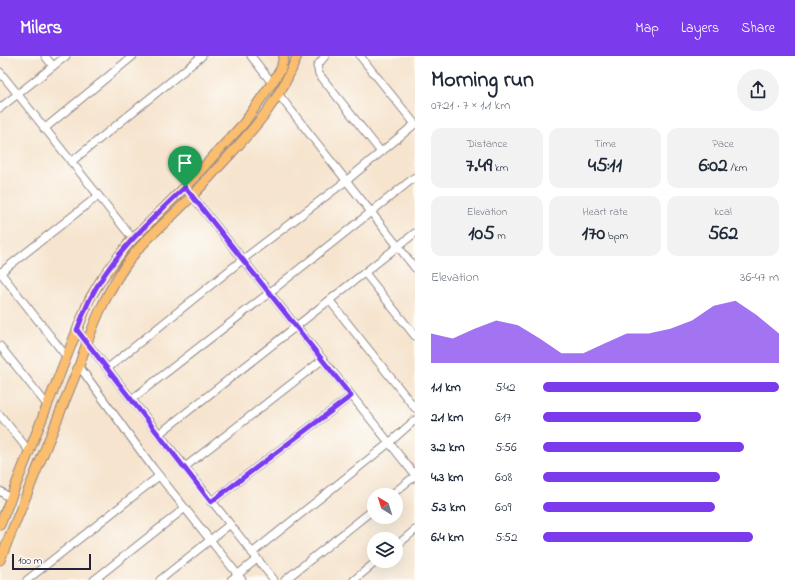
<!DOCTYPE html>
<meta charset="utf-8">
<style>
body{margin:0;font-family:"Indie Flower",sans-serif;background:#f2f2f3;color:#1f2937;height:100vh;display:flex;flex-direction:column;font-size:15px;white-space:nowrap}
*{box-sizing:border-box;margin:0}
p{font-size:13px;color:#747a83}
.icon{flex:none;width:22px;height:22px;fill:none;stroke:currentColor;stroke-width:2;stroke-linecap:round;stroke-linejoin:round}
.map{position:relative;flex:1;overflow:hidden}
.details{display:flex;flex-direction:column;background:#fff;width:380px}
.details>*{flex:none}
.needle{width:26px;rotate:322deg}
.fabs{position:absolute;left:367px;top:432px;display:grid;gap:8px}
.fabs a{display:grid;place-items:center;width:36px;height:36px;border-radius:50%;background:#fff;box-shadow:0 4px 16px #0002;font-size:20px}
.scale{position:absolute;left:12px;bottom:10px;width:79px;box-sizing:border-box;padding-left:4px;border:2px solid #22223b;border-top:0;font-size:11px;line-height:14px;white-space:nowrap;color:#22223b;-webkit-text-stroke:3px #fdfcf7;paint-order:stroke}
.pin{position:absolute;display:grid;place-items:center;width:34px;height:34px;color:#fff;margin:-41px -17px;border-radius:50% 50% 50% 0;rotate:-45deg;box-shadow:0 0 4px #0007}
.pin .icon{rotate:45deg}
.round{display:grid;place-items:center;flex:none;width:42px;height:42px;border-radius:21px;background:#f2f2f3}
.summary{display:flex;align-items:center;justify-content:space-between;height:68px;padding:0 16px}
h1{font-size:22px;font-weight:700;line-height:30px}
.figures{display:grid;grid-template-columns:repeat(3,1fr);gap:6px;height:68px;padding:4px 16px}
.figures div{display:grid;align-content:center;border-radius:10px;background:#f2f2f3;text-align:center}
.figures b{font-size:20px;font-weight:700}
.figures small{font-size:11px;font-weight:400}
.figures p{font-size:11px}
.chart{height:112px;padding:8px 16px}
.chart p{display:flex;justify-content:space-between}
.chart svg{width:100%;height:72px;margin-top:4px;fill:#7c3aed;opacity:.7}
ul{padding:0 16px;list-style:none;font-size:13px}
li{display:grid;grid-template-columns:64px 48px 1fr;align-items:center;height:30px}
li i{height:10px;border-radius:5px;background:#7c3aed}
header{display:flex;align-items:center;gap:24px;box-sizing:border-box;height:56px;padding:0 20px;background:#7c3aed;color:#fff}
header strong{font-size:19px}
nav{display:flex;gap:22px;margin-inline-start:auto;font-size:14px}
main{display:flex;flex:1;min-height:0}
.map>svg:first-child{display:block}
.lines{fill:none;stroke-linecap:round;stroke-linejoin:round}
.minor-casing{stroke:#8c8384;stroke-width:9}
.major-casing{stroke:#8c8384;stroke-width:11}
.minor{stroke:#fff;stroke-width:7}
.major{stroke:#fbbd6e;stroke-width:9}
.route-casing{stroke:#fff;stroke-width:8}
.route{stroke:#7c3aed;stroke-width:5}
</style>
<header>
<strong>Milers</strong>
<nav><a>Map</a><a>Layers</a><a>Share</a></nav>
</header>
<main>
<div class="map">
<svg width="415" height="524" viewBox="0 0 415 524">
<rect width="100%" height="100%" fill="#fdfcf7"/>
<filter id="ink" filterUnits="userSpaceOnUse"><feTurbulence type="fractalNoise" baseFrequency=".025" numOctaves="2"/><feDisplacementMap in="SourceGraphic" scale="8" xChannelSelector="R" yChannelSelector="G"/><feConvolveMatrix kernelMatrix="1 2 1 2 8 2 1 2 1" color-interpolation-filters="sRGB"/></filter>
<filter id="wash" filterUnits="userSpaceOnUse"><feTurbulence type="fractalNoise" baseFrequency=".012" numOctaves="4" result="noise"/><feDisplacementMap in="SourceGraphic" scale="16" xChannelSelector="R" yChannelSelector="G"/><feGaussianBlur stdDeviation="0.9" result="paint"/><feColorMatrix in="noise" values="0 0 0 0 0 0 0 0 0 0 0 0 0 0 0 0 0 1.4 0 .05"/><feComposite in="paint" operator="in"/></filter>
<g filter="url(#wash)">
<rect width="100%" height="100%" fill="#f6e4ce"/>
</g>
<g filter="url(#ink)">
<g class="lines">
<!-- minor casing -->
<g class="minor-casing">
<g id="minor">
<polyline points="45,0 53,10"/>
<polyline points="251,0 272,27"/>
<polyline points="325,0 317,10 319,18 381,96"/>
<polyline points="360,0 415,68"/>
<polyline points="0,16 133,183"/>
<polyline points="279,39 415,212"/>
<polyline points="0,52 66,0"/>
<polyline points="44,73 133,0"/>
<polyline points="71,106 202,0"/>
<polyline points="185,131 415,419"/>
<polyline points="0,216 66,300"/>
<polyline points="0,217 98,140"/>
<polyline points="365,217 415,280"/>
<polyline points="330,245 415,352"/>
<polyline points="77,274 274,524"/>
<polyline points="0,290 48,350"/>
<polyline points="79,310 153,412 242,524"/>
<polyline points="108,312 242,204 346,125 415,68"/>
<polyline points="132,343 269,237 415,121"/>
<polyline points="0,359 30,396"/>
<polyline points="159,378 415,177"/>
<polyline points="185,411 322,304"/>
<polyline points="0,435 11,443"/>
<polyline points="391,439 415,420"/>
<polyline points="211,446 351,340"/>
<polyline points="396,490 415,474"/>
<polyline points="252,497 389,387 415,364"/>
<polyline points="27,524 159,420"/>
<polyline points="94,524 185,452"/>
<polyline points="160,524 229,469"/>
<polyline points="231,524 257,503"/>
<polyline points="285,524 374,453"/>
<polyline points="354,524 377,505"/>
</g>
</g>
<!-- major casing -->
<g class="major-casing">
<g id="major">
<polyline points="0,469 89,244 101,224 128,188 185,131 244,67 272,27 281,13 284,0"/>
<path d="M 0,504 L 79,310 C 92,270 107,232 134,198 C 147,182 164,168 179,153 C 196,137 211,119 227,102 C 257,69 281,43 297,0"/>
</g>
</g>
<!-- minor -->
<use href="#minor" class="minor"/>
<!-- major -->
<use href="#major" class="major"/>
</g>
</g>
<g class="lines" filter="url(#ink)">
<!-- route casing -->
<g class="route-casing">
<path id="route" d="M 185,131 L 351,340 L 211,446 L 77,274 C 81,264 85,253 90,243 C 112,199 150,165 185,131 Z"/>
</g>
<!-- route -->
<use href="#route" class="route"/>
</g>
</svg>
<div class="fabs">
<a><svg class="needle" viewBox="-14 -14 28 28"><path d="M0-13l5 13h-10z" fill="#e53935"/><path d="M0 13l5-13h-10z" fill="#747a83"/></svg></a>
<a><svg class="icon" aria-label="layers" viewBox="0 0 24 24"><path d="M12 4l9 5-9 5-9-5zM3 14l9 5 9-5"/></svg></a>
</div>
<div class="scale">100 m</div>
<div class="pin" style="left:185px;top:131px;background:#1e9e55"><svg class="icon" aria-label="arrive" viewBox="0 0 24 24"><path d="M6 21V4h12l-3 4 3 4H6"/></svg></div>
</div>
<section class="details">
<div class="summary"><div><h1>Morning run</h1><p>07:21 · 7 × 1.1 km</p></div><a class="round"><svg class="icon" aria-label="share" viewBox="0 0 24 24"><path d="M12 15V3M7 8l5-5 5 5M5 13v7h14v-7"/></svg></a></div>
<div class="figures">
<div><p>Distance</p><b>7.49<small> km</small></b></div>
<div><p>Time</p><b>45:11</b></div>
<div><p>Pace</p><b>6:02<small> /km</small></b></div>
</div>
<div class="figures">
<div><p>Elevation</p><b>105<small> m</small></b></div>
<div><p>Heart rate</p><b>170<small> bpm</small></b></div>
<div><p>kcal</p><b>562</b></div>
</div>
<div class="chart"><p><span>Elevation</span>36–47 m</p>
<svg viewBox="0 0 160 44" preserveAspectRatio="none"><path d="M0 44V26L10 29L20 23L30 18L40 21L50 29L60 38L70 38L80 32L90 26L100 26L110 23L120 18L130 9L140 6L150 15L160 26V44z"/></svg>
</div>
<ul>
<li><b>1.1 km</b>5:42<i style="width:100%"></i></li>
<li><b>2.1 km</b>6:17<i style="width:67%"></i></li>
<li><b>3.2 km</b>5:56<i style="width:85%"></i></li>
<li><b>4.3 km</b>6:08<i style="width:75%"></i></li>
<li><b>5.3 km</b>6:09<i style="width:73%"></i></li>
<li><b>6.4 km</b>5:52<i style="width:89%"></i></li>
</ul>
</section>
</main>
